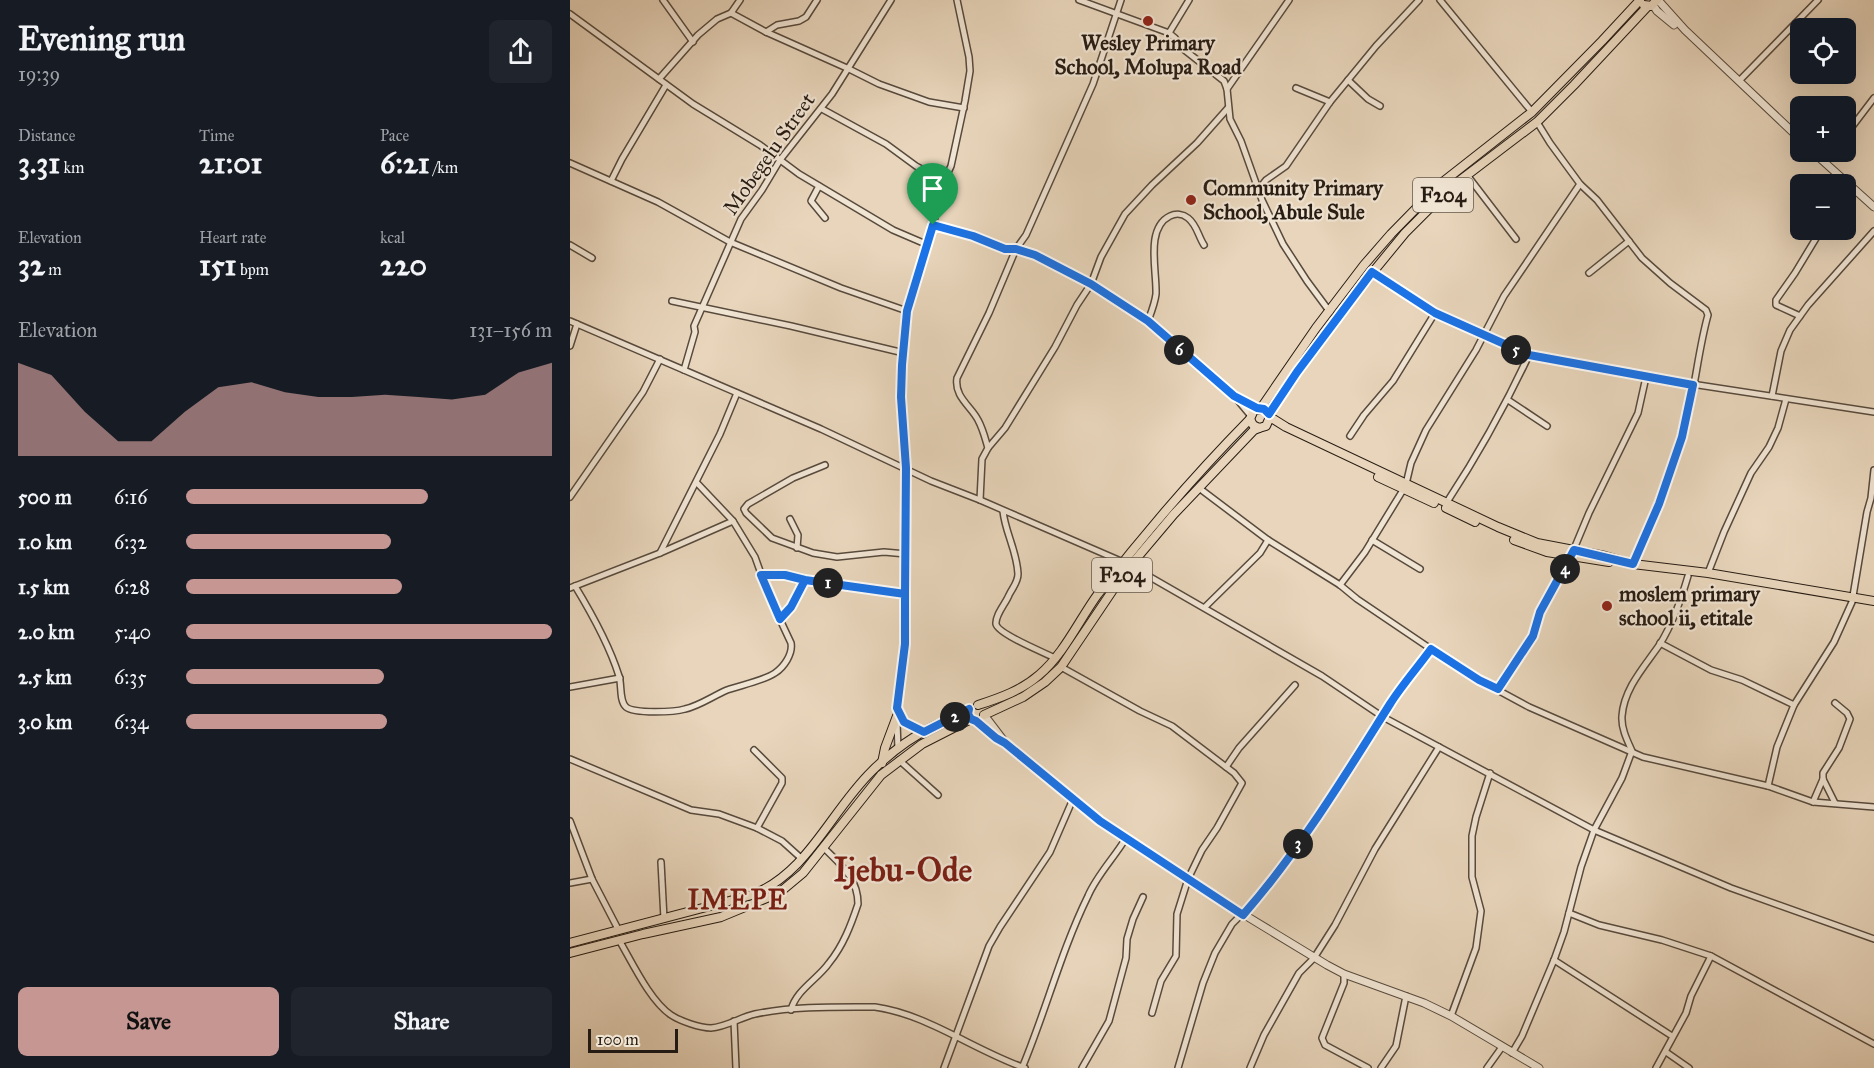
<!DOCTYPE html>
<meta charset="utf-8">
<style>
body{margin:0;font-family:"IM FELL Great Primer",serif;background:#20242c;color:#f1f3f6;height:100vh;display:flex;flex-direction:column;font-size:22px;white-space:nowrap}
*{box-sizing:border-box;margin:0}
p{font-size:20px;color:#9ea1a6}
.icon{flex:none;width:33px;height:33px;fill:none;stroke:currentColor;stroke-width:2;stroke-linecap:round;stroke-linejoin:round}
.map{position:relative;flex:1;overflow:hidden}
.sheet{display:flex;flex-direction:column;background:#171b24;width:570px}
.sheet>*{flex:none}
.tools{position:absolute;left:1220px;top:18px;display:grid;gap:12px}
.tools a{display:grid;place-items:center;width:66px;height:66px;border-radius:9px;background:#171b24;box-shadow:0 6px 24px #0002;font-size:30px}
.scale{position:absolute;left:18px;bottom:15px;width:90px;box-sizing:border-box;padding-left:6px;border:3px solid #271c13;border-top:0;font-size:16px;line-height:21px;white-space:nowrap;color:#271c13;-webkit-text-stroke:4px #f0e4d3;paint-order:stroke}
.pin{position:absolute;display:grid;place-items:center;width:51px;height:51px;color:#fff;margin:-62px -26px;border-radius:50% 50% 50% 0;rotate:-45deg;box-shadow:0 0 6px #0007}
.pin .icon{rotate:45deg}
.km{position:absolute;width:30px;height:30px;margin:-15px;border-radius:50%;background:#222;color:#fff;font-size:16px;line-height:30px;text-align:center}
.round{display:grid;place-items:center;flex:none;width:63px;height:63px;border-radius:9px;background:#20242c}
.overview{display:flex;align-items:center;justify-content:space-between;height:102px;padding:0 18px}
h1{font-size:33px;font-weight:700;line-height:45px}
.metrics{display:grid;grid-template-columns:repeat(3,1fr);gap:9px;height:102px;padding:6px 18px}
.metrics div{display:grid;align-content:center}
.metrics b{font-size:30px;font-weight:700}
.metrics small{font-size:16px;font-weight:400}
.metrics p{font-size:16px}
.chart{height:168px;padding:12px 18px}
.chart p{display:flex;justify-content:space-between}
.chart svg{width:100%;height:108px;margin-top:6px;fill:#c59692;opacity:.7}
.cta{display:flex;gap:12px;margin-top:auto;padding:12px 18px}
.cta a{flex:1;height:69px;border-radius:9px;background:#c59692;color:#111;font-size:24px;font-weight:700;line-height:69px;text-align:center}
.cta a+a{background:#20242c;color:#f1f3f6}
ul{padding:0 18px;list-style:none;font-size:20px}
li{display:grid;grid-template-columns:96px 72px 1fr;align-items:center;height:45px}
li i{height:15px;border-radius:8px;background:#c59692}
main{display:flex;flex:1;min-height:0}
.map>svg:first-child{display:block}
.lines{fill:none;stroke-linecap:round;stroke-linejoin:round}
.minor-casing{stroke:#574a3d;stroke-width:8}
.tertiary-casing{stroke:#574a3d;stroke-width:9}
.primary-casing{stroke:#271c13;stroke-width:10}
.minor{stroke:#f0e4d3;stroke-width:5}
.tertiary{stroke:#f0e4d3;stroke-width:7}
.primary{stroke:#e8d5bb;stroke-width:8}
.route-casing{stroke:#fff;stroke-width:12}
.route{stroke:#1a73e8;stroke-width:8}
.poi-dot{fill:#8f2418;stroke:#f0e4d3;stroke-width:2}
.labels{text-anchor:middle;dominant-baseline:central;stroke-width:4.5;stroke-linejoin:round;paint-order:stroke}
.shield{fill:#f0e4d3;stroke:#63584d;stroke-width:1.5}
.shield-label{font-size:20px;font-weight:bold;fill:#271c13}
.poi-label{font-size:21px;font-weight:bold;fill:#271c13;stroke:#f0e4d3;text-anchor:start}
.street-label{font-size:21px;fill:#271c13;stroke:#f0e4d3}
.district-label{font-size:27px;font-weight:bold;letter-spacing:1.5px;fill:#7a1f14;stroke:#f0e4d3}
.town-label{font-size:33px;font-weight:bold;fill:#7a1f14;stroke:#f0e4d3}
</style>
<main>
<section class="sheet">
<div class="overview"><div><h1>Evening run</h1><p>19:39</p></div><a class="round"><svg class="icon" aria-label="share" viewBox="0 0 24 24"><path d="M12 15V3M7 8l5-5 5 5M5 13v7h14v-7"/></svg></a></div>
<div class="metrics">
<div><p>Distance</p><b>3.31<small> km</small></b></div>
<div><p>Time</p><b>21:01</b></div>
<div><p>Pace</p><b>6:21<small> /km</small></b></div>
</div>
<div class="metrics">
<div><p>Elevation</p><b>32<small> m</small></b></div>
<div><p>Heart rate</p><b>151<small> bpm</small></b></div>
<div><p>kcal</p><b>220</b></div>
</div>
<div class="chart"><p><span>Elevation</span>131–156 m</p>
<svg viewBox="0 0 160 44" preserveAspectRatio="none"><path d="M0 44V6L10 11L20 26L30 38L40 38L50 26L60 16L70 14L80 18L90 20L100 20L110 19L120 20L130 21L140 19L150 10L160 6V44z"/></svg>
</div>
<ul>
<li><b>500 m</b>6:16<i style="width:66%"></i></li>
<li><b>1.0 km</b>6:32<i style="width:56%"></i></li>
<li><b>1.5 km</b>6:28<i style="width:59%"></i></li>
<li><b>2.0 km</b>5:40<i style="width:100%"></i></li>
<li><b>2.5 km</b>6:35<i style="width:54%"></i></li>
<li><b>3.0 km</b>6:34<i style="width:55%"></i></li>
</ul>
<div class="cta"><a>Save</a><a>Share</a></div>
</section>
<div class="map">
<svg width="1304" height="1068" viewBox="0 0 1304 1068">
<rect width="100%" height="100%" fill="#e8d5bb"/>
<filter id="stains"><feTurbulence type="fractalNoise" baseFrequency=".00333" numOctaves="4"/><feColorMatrix values="0 0 0 0 .2 0 0 0 0 .09 0 0 0 0 .02 0 0 0 .5 -.17"/></filter>
<radialGradient id="worn" r=".72"><stop offset=".6" stop-color="#630" stop-opacity="0"/><stop offset="1" stop-color="#630" stop-opacity=".3"/></radialGradient>
<g class="lines">
<!-- minor casing -->
<g class="minor-casing">
<g id="minor">
<polyline points="93,0 123,42"/>
<polyline points="509,0 599,33 605,38 612,48 654,81 657,89 660,119 671,141 692,200 713,244 737,281 760,312"/>
<polyline points="870,0 962,112"/>
<polyline points="161,13 196,32 279,69 309,84 359,102 394,108"/>
<polyline points="0,14 123,104 190,145 229,174 323,230 358,245"/>
<polyline points="196,32 207,25 229,21 236,17 247,0"/>
<polyline points="599,33 619,0"/>
<polyline points="89,79 128,35 147,19 161,13 170,0"/>
<polyline points="778,80 798,99 810,106"/>
<polyline points="1169,81 1248,0"/>
<polyline points="726,88 760,102"/>
<polyline points="657,89 719,0"/>
<polyline points="252,109 316,144 346,166 374,181"/>
<path d="M 967,122 L 980,143 L 1010,184 L 1027,200 L 1072,258 L 1100,283 L 1136,310 L 1138,315 C 1129,347 1126,381 1118,414 C 1105,466 1084,515 1063,564"/>
<polyline points="1275,136 1304,98"/>
<polyline points="1252,160 1260,152"/>
<polyline points="0,163 88,202 160,242 271,288 337,311"/>
<polyline points="897,175 946,239"/>
<polyline points="41,181 52,159 96,85"/>
<polyline points="249,186 241,201 255,218"/>
<polyline points="688,190 696,180 716,166 760,102 806,46 849,0"/>
<polyline points="363,225 403,236 435,249 446,249 465,255 521,284 578,321 664,396 687,408"/>
<polyline points="0,245 22,258"/>
<polyline points="802,272 865,313 959,355 1076,377 1304,412"/>
<polyline points="1019,273 1059,241"/>
<polyline points="102,301 221,326 334,353"/>
<polyline points="1230,316 1206,305 1206,300 1225,273 1251,230"/>
<polyline points="0,321 251,429 361,481 410,500 553,562"/>
<path d="M 578,321 C 581,313 585,303 586,294 C 587,271 575,228 600,216 C 606,213 613,214 618,218 C 627,225 628,236 634,245"/>
<polyline points="0,346 7,324"/>
<polyline points="114,370 125,332 124,326 171,219 192,190 210,160 262,94 321,0"/>
<polyline points="1202,396 1211,351 1220,330 1238,305 1304,231"/>
<polyline points="665,397 680,415"/>
<polyline points="938,400 977,426"/>
<polyline points="780,436 794,415 823,381 865,313"/>
<polyline points="418,448 435,428 485,347 507,305 521,284 531,257 555,214 582,185 627,143 658,108"/>
<polyline points="255,465 223,478 178,504 174,509 176,513 202,538 243,553 267,557 314,552 336,554"/>
<polyline points="836,484 841,463 856,430 906,350 934,296 1010,184"/>
<polyline points="629,488 698,540 770,585 787,599 861,649 909,680 959,707 1073,757 1198,786 1243,802 1304,807"/>
<polyline points="0,497 73,392 90,359"/>
<path d="M 410,500 L 412,459 L 418,448 C 415,438 413,429 408,420 C 401,406 384,397 387,378 L 419,313 L 446,249 L 456,235 L 523,84 L 551,0"/>
<path d="M 877,502 C 908,455 935,406 959,355"/>
<path d="M 433,511 C 435,532 447,551 448,574 C 448,582 443,587 439,595 C 436,603 425,615 426,624 C 428,634 475,653 485,658"/>
<polyline points="220,519 228,535 227,548"/>
<polyline points="802,540 850,569"/>
<polyline points="90,553 150,434 167,393"/>
<polyline points="561,566 752,676 813,717 1024,830 1161,888 1304,939"/>
<polyline points="1138,573 1154,532 1181,473 1199,447 1208,428 1216,399"/>
<polyline points="191,575 215,575 235,580 335,594"/>
<polyline points="770,585 795,552 833,490"/>
<path d="M 5,586 C 22,614 39,644 49,676 C 52,685 49,701 56,707 C 64,714 105,712 115,709 C 129,706 143,696 157,690 C 171,685 193,681 205,673 C 214,667 223,654 221,643 L 199,596 L 185,557 L 163,521 L 127,483"/>
<polyline points="0,588 90,553 163,521"/>
<polyline points="635,607 690,553 698,540"/>
<polyline points="210,619 221,607 235,580"/>
<polyline points="1090,643 1141,670 1172,680 1224,705"/>
<polyline points="491,667 570,711 602,726 664,773 672,783 647,828 632,850 618,879 607,914 606,956 591,981 582,1013"/>
<polyline points="0,687 50,678"/>
<polyline points="928,689 963,636 970,612 1001,556 1019,513 1068,413 1076,377"/>
<polyline points="1265,703 1277,713 1280,719 1269,748 1253,773 1253,779 1265,803"/>
<polyline points="327,710 336,621 336,468 331,397 332,365 337,311 358,245 374,181 381,166 395,101 400,71 399,57 387,0"/>
<polyline points="327,722 328,749"/>
<polyline points="184,750 212,778 212,783 187,828"/>
<polyline points="0,759 121,810 149,814 187,828 212,841 232,859"/>
<polyline points="329,760 368,795"/>
<polyline points="656,767 669,748 725,685"/>
<polyline points="1198,786 1207,747 1224,705 1264,642 1282,602 1297,512 1301,498 1304,470"/>
<polyline points="1243,802 1253,779"/>
<polyline points="0,821 22,879 48,929"/>
<polyline points="91,862 94,919"/>
<polyline points="0,883 22,879"/>
<polyline points="999,913 1029,925 1092,940 1141,956 1304,1044"/>
<path d="M 49,940 C 62,962 80,1001 101,1015 C 110,1021 130,1028 141,1028 C 156,1027 171,1017 185,1014 C 224,1006 265,1007 305,1007 C 357,1014 405,1051 455,1068"/>
<polyline points="984,960 1102,1036"/>
<polyline points="774,974 774,983 752,1038 755,1045 798,1068"/>
<path d="M 221,1010 C 226,990 248,979 259,963 C 273,946 281,925 288,904 C 288,878 271,865 254,848"/>
<polyline points="881,1016 906,948 911,911 902,877 902,836 906,817 920,773"/>
<polyline points="164,1021 166,1068"/>
<polyline points="1096,1052 1119,1068"/>
<path d="M 942,1053 L 952,1036 L 984,960 L 994,932 L 1011,867 L 1024,830 L 1052,778 L 1062,751 C 1057,740 1051,728 1052,716 C 1054,688 1075,666 1090,644 C 1103,623 1111,600 1118,576"/>
<polyline points="374,1068 419,946 430,927 480,852 503,799"/>
<path d="M 452,1068 C 476,1011 491,951 518,896 C 527,875 544,858 556,838"/>
<polyline points="512,1068 539,1021 556,958 557,939 563,919 573,897"/>
<polyline points="608,1068 633,983 645,953 662,924 691,895 732,840 789,754 820,703 861,649"/>
<polyline points="680,1068 694,1035 729,973 744,958 765,925 805,849 869,747"/>
<polyline points="811,1068 826,1046 836,996"/>
<polyline points="917,1068 932,1047"/>
<polyline points="1086,1068 1116,1013 1121,996 1141,956"/>
</g>
</g>
<!-- tertiary casing -->
<g class="tertiary-casing">
<g id="tertiary">
<polyline points="1088,0 1115,30 1230,139"/>
<polyline points="1083,5 1087,11 1104,25"/>
<polyline points="1243,152 1304,207"/>
<polyline points="413,717 418,720 434,741"/>
<polyline points="406,721 530,821 673,914 757,965 774,974 854,1003 881,1016 969,1068"/>
</g>
</g>
<!-- primary casing -->
<g class="primary-casing">
<g id="primary">
<polyline points="1074,5 1081,6 1087,0"/>
<polyline points="691,408 746,328 794,265 821,234 869,185 962,112 1032,41 1070,0"/>
<polyline points="699,414 727,371 780,300 835,233 880,188 967,122 1004,85 1078,6"/>
<polyline points="700,417 696,426 689,428 683,425 680,419 684,410 694,409 700,417 716,427 928,527 967,543 1035,556 1063,564 1138,573 1304,601"/>
<polyline points="808,477 864,503"/>
<polyline points="876,508 905,522"/>
<polyline points="944,540 977,552 1039,562"/>
<path d="M 408,705 C 430,698 452,690 469,675 C 494,654 509,620 528,594 C 575,533 626,474 680,419"/>
<polyline points="327,708 334,722 354,732"/>
<polyline points="414,715 453,697 475,682 491,667 555,572 604,514 684,430 689,428"/>
<polyline points="312,763 315,748 327,716"/>
<path d="M 0,943 L 182,895 C 239,872 260,812 302,771 C 319,754 340,738 362,727 C 374,721 387,716 399,709"/>
<polyline points="0,953 73,934 151,917 209,893 233,873 311,775 352,744 401,719"/>
</g>
</g>
<!-- minor -->
<use href="#minor" class="minor"/>
<!-- tertiary -->
<use href="#tertiary" class="tertiary"/>
<!-- primary -->
<use href="#primary" class="primary"/>
</g>
<g class="lines">
<!-- route casing -->
<g class="route-casing">
<path id="route" d="M 363,225 L 337,311 L 332,365 L 331,397 L 336,468 L 335,594 L 235,580 L 221,607 L 210,619 L 191,575 L 215,575 L 235,580 L 335,594 L 335,644 L 327,708 L 334,722 L 354,732 L 399,709 L 398,714 L 401,719 L 406,721 L 426,738 L 435,743 L 530,821 L 673,915 C 730,850 774,777 820,704 C 832,685 848,667 861,649 L 909,680 L 928,689 L 963,636 L 970,612 L 1004,550 L 1063,564 L 1089,504 L 1112,437 L 1123,385 L 959,355 L 865,313 L 802,272 L 727,372 L 699,414 L 694,409 L 687,408 L 664,396 L 578,321 L 521,284 L 465,255 L 446,249 L 435,249 L 403,236 L 363,225"/>
</g>
<!-- route -->
<use href="#route" class="route"/>
</g>
<!-- markers -->
<g class="poi-dot">
<circle cx="578" cy="21" r="6"/>
<circle cx="621" cy="200" r="6"/>
<circle cx="1037" cy="606" r="6"/>
</g>
<g class="labels">
<!-- shield labels -->
<g class="shield">
<rect x="843" y="178" width="60" height="34" rx="4.5"/>
<rect x="522" y="558" width="60" height="34" rx="4.5"/>
</g>
<g class="shield-label">
<text x="873" y="195">F204</text>
<text x="552" y="575">F204</text>
</g>
<!-- poi labels -->
<g class="poi-label">
<text x="578" y="43" text-anchor="middle">Wesley Primary<tspan x="578" dy="24">School, Molupa Road</tspan></text>
<text x="633" y="188">Community Primary<tspan x="633" dy="24">School, Abule Sule</tspan></text>
<text x="1049" y="594">moslem primary<tspan x="1049" dy="24">school ii, etitale</tspan></text>
</g>
<!-- street labels -->
<g class="street-label">
<text transform="translate(199 154) rotate(-55)">Mobegelu Street</text>
</g>
<!-- district labels -->
<g class="district-label">
<text x="168" y="899">IMEPE</text>
</g>
<!-- town labels -->
<g class="town-label">
<text x="333" y="870">Ijebu-Ode</text>
</g>
</g>
<rect width="100%" height="100%" filter="url(#stains)"/>
<rect width="100%" height="100%" fill="url(#worn)"/>
</svg>
<div class="tools">
<a><svg class="icon" aria-label="locate" viewBox="0 0 24 24"><circle cx="12" cy="12" r="6"/><path d="M12 2v4M12 18v4M2 12h4M18 12h4"/></svg></a>
<a>+</a>
<a>−</a>
</div>
<div class="scale">100 m</div>
<div class="pin" style="left:363px;top:225px;background:#1e9e55"><svg class="icon" aria-label="arrive" viewBox="0 0 24 24"><path d="M6 21V4h12l-3 4 3 4H6"/></svg></div>
<b class="km" style="left:258px;top:583px">1</b>
<b class="km" style="left:385px;top:717px">2</b>
<b class="km" style="left:728px;top:844px">3</b>
<b class="km" style="left:995px;top:569px">4</b>
<b class="km" style="left:946px;top:350px">5</b>
<b class="km" style="left:609px;top:350px">6</b>
</div>
</main>
